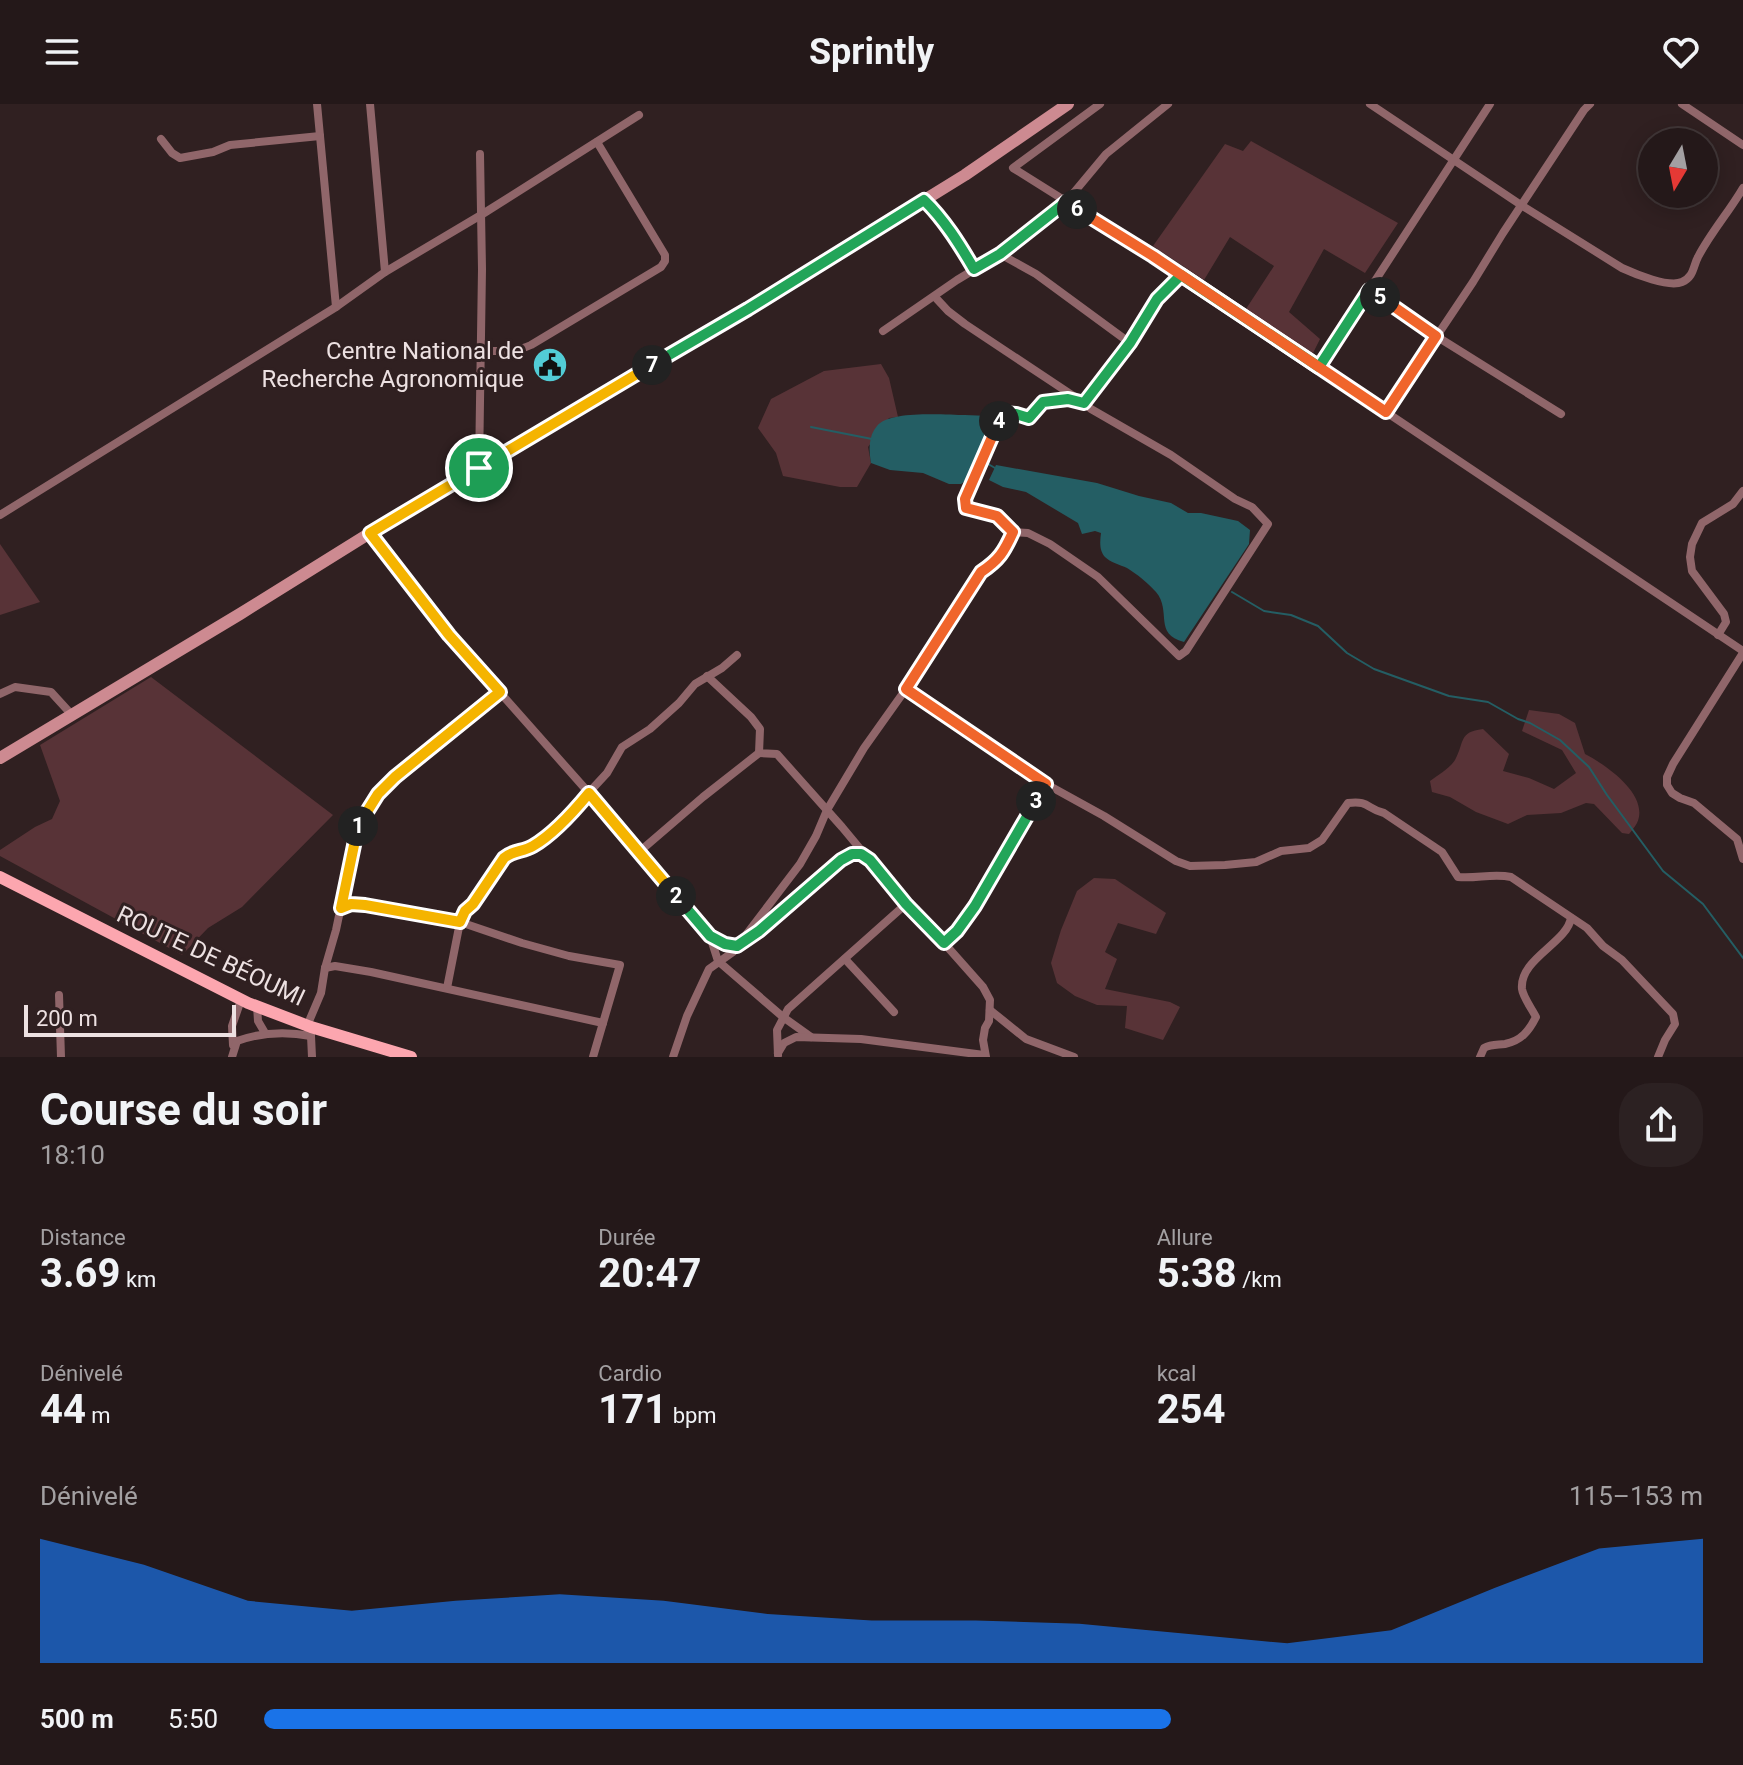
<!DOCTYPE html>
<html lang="fr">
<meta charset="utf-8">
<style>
body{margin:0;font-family:Roboto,sans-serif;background:#2c2122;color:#f1f3f6;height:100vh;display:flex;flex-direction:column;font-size:30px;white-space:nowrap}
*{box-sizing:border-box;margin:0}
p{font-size:26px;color:#a3a0a2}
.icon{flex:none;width:44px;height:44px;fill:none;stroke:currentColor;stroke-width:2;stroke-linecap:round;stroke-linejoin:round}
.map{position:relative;height:953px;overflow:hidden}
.side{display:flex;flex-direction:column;background:#241819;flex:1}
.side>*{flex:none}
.needle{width:52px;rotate:190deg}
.fabs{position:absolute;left:1638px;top:24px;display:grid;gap:16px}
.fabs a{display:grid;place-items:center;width:80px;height:80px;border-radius:50%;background:#241819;box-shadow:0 4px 20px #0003,0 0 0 2px #413738;font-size:40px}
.scale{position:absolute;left:24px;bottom:20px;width:212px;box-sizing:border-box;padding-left:8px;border:4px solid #ede1e2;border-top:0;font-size:22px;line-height:28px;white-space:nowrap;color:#ede1e2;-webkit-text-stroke:6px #302021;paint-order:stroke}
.pin{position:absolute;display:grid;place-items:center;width:68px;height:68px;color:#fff;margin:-34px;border:4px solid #fff;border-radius:50%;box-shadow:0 2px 8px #0007}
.km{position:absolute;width:40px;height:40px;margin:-20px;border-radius:50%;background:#222;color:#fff;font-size:22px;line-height:40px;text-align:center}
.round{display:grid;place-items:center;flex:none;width:84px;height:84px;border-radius:32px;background:#2c2122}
.summary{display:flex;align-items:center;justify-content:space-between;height:136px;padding:0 40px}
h1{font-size:44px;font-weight:700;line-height:60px}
.metrics{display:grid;grid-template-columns:repeat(3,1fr);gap:12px;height:136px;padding:8px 40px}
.metrics div{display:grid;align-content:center}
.metrics b{font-size:40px;font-weight:700}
.metrics small{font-size:22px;font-weight:400}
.metrics p{font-size:22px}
.chart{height:224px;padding:16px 40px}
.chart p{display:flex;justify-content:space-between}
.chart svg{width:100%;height:144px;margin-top:8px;fill:#1a73e8;opacity:.7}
ul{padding:0 40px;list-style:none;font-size:26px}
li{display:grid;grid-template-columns:128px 96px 1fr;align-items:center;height:60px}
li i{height:20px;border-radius:10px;background:#1a73e8}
header{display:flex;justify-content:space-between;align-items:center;height:104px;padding:0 40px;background:#241819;font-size:36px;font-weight:700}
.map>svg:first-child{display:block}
.green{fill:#583337}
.water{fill:#245e64}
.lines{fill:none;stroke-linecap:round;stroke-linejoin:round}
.stream{stroke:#245e64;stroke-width:2}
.street{stroke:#90666a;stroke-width:8}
.secondary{stroke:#cd8a91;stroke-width:12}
.primary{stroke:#fca6af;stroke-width:12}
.split-1-casing{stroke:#fff;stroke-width:16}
.split-2-casing{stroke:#fff;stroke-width:16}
.split-3-casing{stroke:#fff;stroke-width:16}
.split-4-casing{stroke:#fff;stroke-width:16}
.split-5-casing{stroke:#fff;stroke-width:16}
.split-6-casing{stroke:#fff;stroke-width:16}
.split-7-casing{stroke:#fff;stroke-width:16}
.split-8-casing{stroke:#fff;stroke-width:16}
.split-1{stroke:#f5b400;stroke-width:10}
.split-2{stroke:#f5b400;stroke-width:10}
.split-3{stroke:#22a559;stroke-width:10}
.split-4{stroke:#f0652b;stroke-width:10}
.split-5{stroke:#22a559;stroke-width:10}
.split-6{stroke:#f0652b;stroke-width:10}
.split-7{stroke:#22a559;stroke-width:10}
.split-8{stroke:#f5b400;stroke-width:10}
.labels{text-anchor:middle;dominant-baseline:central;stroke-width:6;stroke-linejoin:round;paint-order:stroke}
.poi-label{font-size:24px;fill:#ede1e2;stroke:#302021;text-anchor:end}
.street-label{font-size:24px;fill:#ede1e2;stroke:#302021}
</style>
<header><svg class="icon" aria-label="menu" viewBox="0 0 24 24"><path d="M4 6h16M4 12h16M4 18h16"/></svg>Sprintly<svg class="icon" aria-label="heart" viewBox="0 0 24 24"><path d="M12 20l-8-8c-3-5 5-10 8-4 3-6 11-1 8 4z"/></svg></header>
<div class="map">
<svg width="1743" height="953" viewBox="0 0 1743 953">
<rect width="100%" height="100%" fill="#302021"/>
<!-- green -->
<g class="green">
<polygon points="1251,37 1398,119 1365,169 1324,145 1289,208 1320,235 1313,249 1244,208 1274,162 1230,133 1204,176 1153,142 1225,40 1243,47"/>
<polygon points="881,260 889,274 898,313 889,314 868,343 871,359 857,383 840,383 783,372 776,349 758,324 771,295 824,267"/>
<polygon points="0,440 40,498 0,511"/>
<polygon points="151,573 333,711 242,803 208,824 182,851 0,752 0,746 35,723 52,715 60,697 40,641"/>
<path d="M 1529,606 L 1559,610 L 1575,619 L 1585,650 C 1606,661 1650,691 1637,719 C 1635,723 1632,726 1629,730 L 1622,729 L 1594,700 L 1586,699 L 1561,709 L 1527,711 L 1508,720 L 1476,708 L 1450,693 L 1432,688 L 1430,677 C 1438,671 1450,664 1455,656 C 1465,638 1458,628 1483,625 L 1509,650 L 1503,667 L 1529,674 L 1554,685 L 1576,669 L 1562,646 L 1522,627 Z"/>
<polygon points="1094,774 1115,775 1166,809 1156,830 1118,819 1105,848 1117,855 1105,885 1170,898 1180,903 1163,936 1125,924 1127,902 1097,901 1075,892 1057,879 1051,859 1061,826 1077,787"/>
</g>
<!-- water -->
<g class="water">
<path d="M 965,311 L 989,312 L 992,317 L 968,375 L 961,380 L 949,380 L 923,369 L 890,366 L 871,359 C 869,347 868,332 877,322 C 889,306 946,311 965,311 Z"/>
<path d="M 996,361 L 1097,379 L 1139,392 L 1171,399 L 1188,409 L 1201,409 L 1238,417 L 1250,426 L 1249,440 L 1184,538 C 1153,530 1172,507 1156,488 C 1149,480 1137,470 1127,464 C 1120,461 1110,458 1105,453 C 1099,447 1100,437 1101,429 L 1095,427 L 1082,430 L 1078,419 L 1026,388 L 1003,383 L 989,376 Z"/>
</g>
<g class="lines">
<!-- stream -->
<g class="stream">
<polyline points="811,323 872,335"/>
<polyline points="983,357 995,364"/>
<polyline points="1232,488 1264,507 1291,511 1318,522 1347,549 1374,565 1449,592 1488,598 1518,615 1530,619 1560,636 1589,663 1607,691 1663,767 1703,800 1743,854"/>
</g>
<!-- street -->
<g class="street">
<polyline points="317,0 336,203"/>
<polyline points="1100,0 1013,64 1153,152 1743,547"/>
<path d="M 1370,0 L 1521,101 L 1622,164 C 1635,170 1669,184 1682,178 C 1694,173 1693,162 1698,153 C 1711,128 1729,108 1743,84"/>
<polyline points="1682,0 1743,41"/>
<polyline points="161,35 172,49 180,54 213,48 230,41 320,32"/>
<path d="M 924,96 C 944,115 960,141 974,165"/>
<polyline points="1000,150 1036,170 1130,239"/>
<polyline points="385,168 481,111 639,11"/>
<polyline points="1369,186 1436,232 1561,310"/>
<polyline points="935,193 948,207 965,220 1084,299 1091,305 1171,351 1235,395 1252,403 1268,420 1186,547 1179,552 1098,473 1050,440 1028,429 1013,428 997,412 966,404 965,395 1003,309 1016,310 1029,314 1043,298 1068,295 1084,299 1130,239 1157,195 1181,171"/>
<polyline points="883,227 957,176 1000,150 1066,98 1106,50 1168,0"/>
<path d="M 482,247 C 498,247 516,248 531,241 L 661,163 L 665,157 L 665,151 L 597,38"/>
<polyline points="1319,263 1490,0"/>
<polyline points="1386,308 1473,178 1503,129 1584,6 1590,0"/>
<polyline points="479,364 482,165 480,50"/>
<polyline points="0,411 336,203 385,168 370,0"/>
<polyline points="370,429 449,531 589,689 710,832 718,857 783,913 811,933"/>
<polyline points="1718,531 1726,518 1724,510 1692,467 1690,453 1692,440 1702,419 1733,400 1743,387"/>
<polyline points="1743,549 1673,660 1667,673 1667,681 1672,689 1680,694 1694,699 1737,735 1743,755"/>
<polyline points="707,572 751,613 760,625 759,649 777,650 842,723 906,800 944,839 983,883 990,896 989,917 985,924 983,936 986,953"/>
<path d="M 906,585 L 1046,680 L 1104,712 L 1176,757 L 1190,762 L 1225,761 L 1256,758 L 1281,747 L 1309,744 L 1322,736 L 1348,699 C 1369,696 1367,705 1384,709 L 1442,748 L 1458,773 C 1476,775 1493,769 1511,773 L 1587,824 L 1603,842 L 1622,856 L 1673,910 L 1675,920 L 1665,936 L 1658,953"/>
<polyline points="0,590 15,583 51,588 72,611"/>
<polyline points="639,748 703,693 759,649"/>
<polyline points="341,804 351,800 365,801 460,818 522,839 569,852 620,861 593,953"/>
<path d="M 711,833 C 718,837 725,842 734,841 C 752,841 823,772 841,756 C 850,751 856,748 866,753"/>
<polyline points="944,839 957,827 975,802 1046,680"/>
<polyline points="845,855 894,908"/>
<polyline points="325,864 335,862 371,868 603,919"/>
<polyline points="447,884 460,818 465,807 473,800 499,760 510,748 531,743 556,724 607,669 622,643 650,625 679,599 695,580 722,564 737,551"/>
<polyline points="59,891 61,953"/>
<polyline points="257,902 258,917 265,929"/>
<polyline points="990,906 1026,935 1074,953"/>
<polyline points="233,941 232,922 241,896"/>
<polyline points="778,949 784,939 796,933 861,935 984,951"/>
<polyline points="778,951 777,926 788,905 906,800"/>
<path d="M 232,953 L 237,937 C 262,928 285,927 311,932"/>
<polyline points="312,953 311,932 307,922 321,889 325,864 336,826 358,721 378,690 395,673 500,588"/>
<path d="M 673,953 L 687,912 L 709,865 L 733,848 L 800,760 L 816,732 L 827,706 L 864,644 L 918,568 L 973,480 C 981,469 988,465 997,457 C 1005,449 1009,438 1013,428"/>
<path d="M 1480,953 L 1484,944 C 1491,940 1497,941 1505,940 C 1521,937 1529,927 1536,913 C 1532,905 1523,893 1522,885 C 1519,855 1567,839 1571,814"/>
</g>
<!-- secondary -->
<polyline class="secondary" points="0,654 240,510 370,429 698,233 748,205 965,71 1068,0"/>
<!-- primary -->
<polyline class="primary" points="0,773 248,899 311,923 411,953"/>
</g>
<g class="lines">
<!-- split-1 casing -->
<g class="split-1-casing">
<polyline id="split-1" points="358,722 378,690 395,673 500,588 449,531 370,429 479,364"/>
</g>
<!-- split-2 casing -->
<g class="split-2-casing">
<path id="split-2" d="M 358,722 L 341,804 L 351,800 L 365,801 L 460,818 L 465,807 L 473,800 L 504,754 C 513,746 523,748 533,742 C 552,731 575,706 589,689 L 676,792"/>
</g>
<!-- split-3 casing -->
<g class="split-3-casing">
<polyline id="split-3" points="676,792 710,832 725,840 737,842 759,827 841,756 852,750 861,750 870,756 906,800 944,839 957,827 975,802 1036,697"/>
</g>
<!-- split-4 casing -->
<g class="split-4-casing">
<path id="split-4" d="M 999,317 L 965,395 L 966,404 L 997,412 L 1013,428 C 1004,448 999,456 981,468 L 906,585 L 1046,680 L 1036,697"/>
</g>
<!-- split-5 casing -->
<g class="split-5-casing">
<polyline id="split-5" points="999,317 1003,309 1016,310 1029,314 1043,298 1068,295 1084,299 1130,239 1157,195 1181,171 1319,263 1369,186 1380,193"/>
</g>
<!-- split-6 casing -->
<g class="split-6-casing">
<polyline id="split-6" points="1077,105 1153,152 1386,308 1436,232 1380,193"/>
</g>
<!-- split-7 casing -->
<g class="split-7-casing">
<path id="split-7" d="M 652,261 L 748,205 L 924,96 C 944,115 960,141 974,165 L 1000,150 L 1066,98 L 1077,105"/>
</g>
<!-- split-8 casing -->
<g class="split-8-casing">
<polyline id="split-8" points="479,364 652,261"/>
</g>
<!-- split-1 -->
<use href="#split-1" class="split-1"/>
<!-- split-2 -->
<use href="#split-2" class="split-2"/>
<!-- split-3 -->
<use href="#split-3" class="split-3"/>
<!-- split-4 -->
<use href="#split-4" class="split-4"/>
<!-- split-5 -->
<use href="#split-5" class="split-5"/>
<!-- split-6 -->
<use href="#split-6" class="split-6"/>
<!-- split-7 -->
<use href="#split-7" class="split-7"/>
<!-- split-8 -->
<use href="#split-8" class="split-8"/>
</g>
<!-- icons -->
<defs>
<g id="civic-disc" transform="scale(1.8)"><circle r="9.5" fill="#52ccd6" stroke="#302021"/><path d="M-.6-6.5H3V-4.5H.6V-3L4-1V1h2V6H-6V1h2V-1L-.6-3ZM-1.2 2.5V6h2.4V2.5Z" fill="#111"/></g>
</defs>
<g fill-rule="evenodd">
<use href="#civic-disc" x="550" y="261"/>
</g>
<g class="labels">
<!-- poi labels -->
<g class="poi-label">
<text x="524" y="247">Centre National de<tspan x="524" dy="28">Recherche Agronomique</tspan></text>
</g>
<!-- street labels -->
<g class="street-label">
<text transform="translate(211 852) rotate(25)">ROUTE DE BÉOUMI</text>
</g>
</g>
</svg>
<div class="fabs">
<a><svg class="needle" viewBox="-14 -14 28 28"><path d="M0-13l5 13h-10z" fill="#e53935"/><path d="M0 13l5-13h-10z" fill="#a3a0a2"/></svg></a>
</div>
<div class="scale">200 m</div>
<div class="pin" style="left:479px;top:364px;background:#1e9e55"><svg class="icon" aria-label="arrive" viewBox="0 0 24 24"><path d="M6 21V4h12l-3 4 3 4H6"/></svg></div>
<b class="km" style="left:358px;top:722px">1</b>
<b class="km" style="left:676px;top:792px">2</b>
<b class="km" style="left:1036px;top:697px">3</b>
<b class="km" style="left:999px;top:317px">4</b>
<b class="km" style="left:1380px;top:193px">5</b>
<b class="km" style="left:1077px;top:105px">6</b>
<b class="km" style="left:652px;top:261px">7</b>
</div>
<section class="side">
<div class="summary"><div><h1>Course du soir</h1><p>18:10</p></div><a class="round"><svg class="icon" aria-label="share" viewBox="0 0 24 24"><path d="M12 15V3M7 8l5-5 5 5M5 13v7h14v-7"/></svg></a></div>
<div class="metrics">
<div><p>Distance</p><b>3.69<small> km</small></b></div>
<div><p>Durée</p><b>20:47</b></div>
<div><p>Allure</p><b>5:38<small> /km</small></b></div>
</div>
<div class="metrics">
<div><p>Dénivelé</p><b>44<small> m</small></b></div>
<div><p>Cardio</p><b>171<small> bpm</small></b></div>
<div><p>kcal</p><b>254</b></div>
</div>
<div class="chart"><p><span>Dénivelé</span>115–153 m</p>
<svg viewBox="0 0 160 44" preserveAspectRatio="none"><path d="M0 44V6L10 14L20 25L30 28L40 25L50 23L60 25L70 29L80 31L90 31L100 32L110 35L120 38L130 34L140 21L150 9L160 6V44z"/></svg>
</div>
<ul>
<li><b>500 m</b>5:50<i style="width:63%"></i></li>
</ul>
</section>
